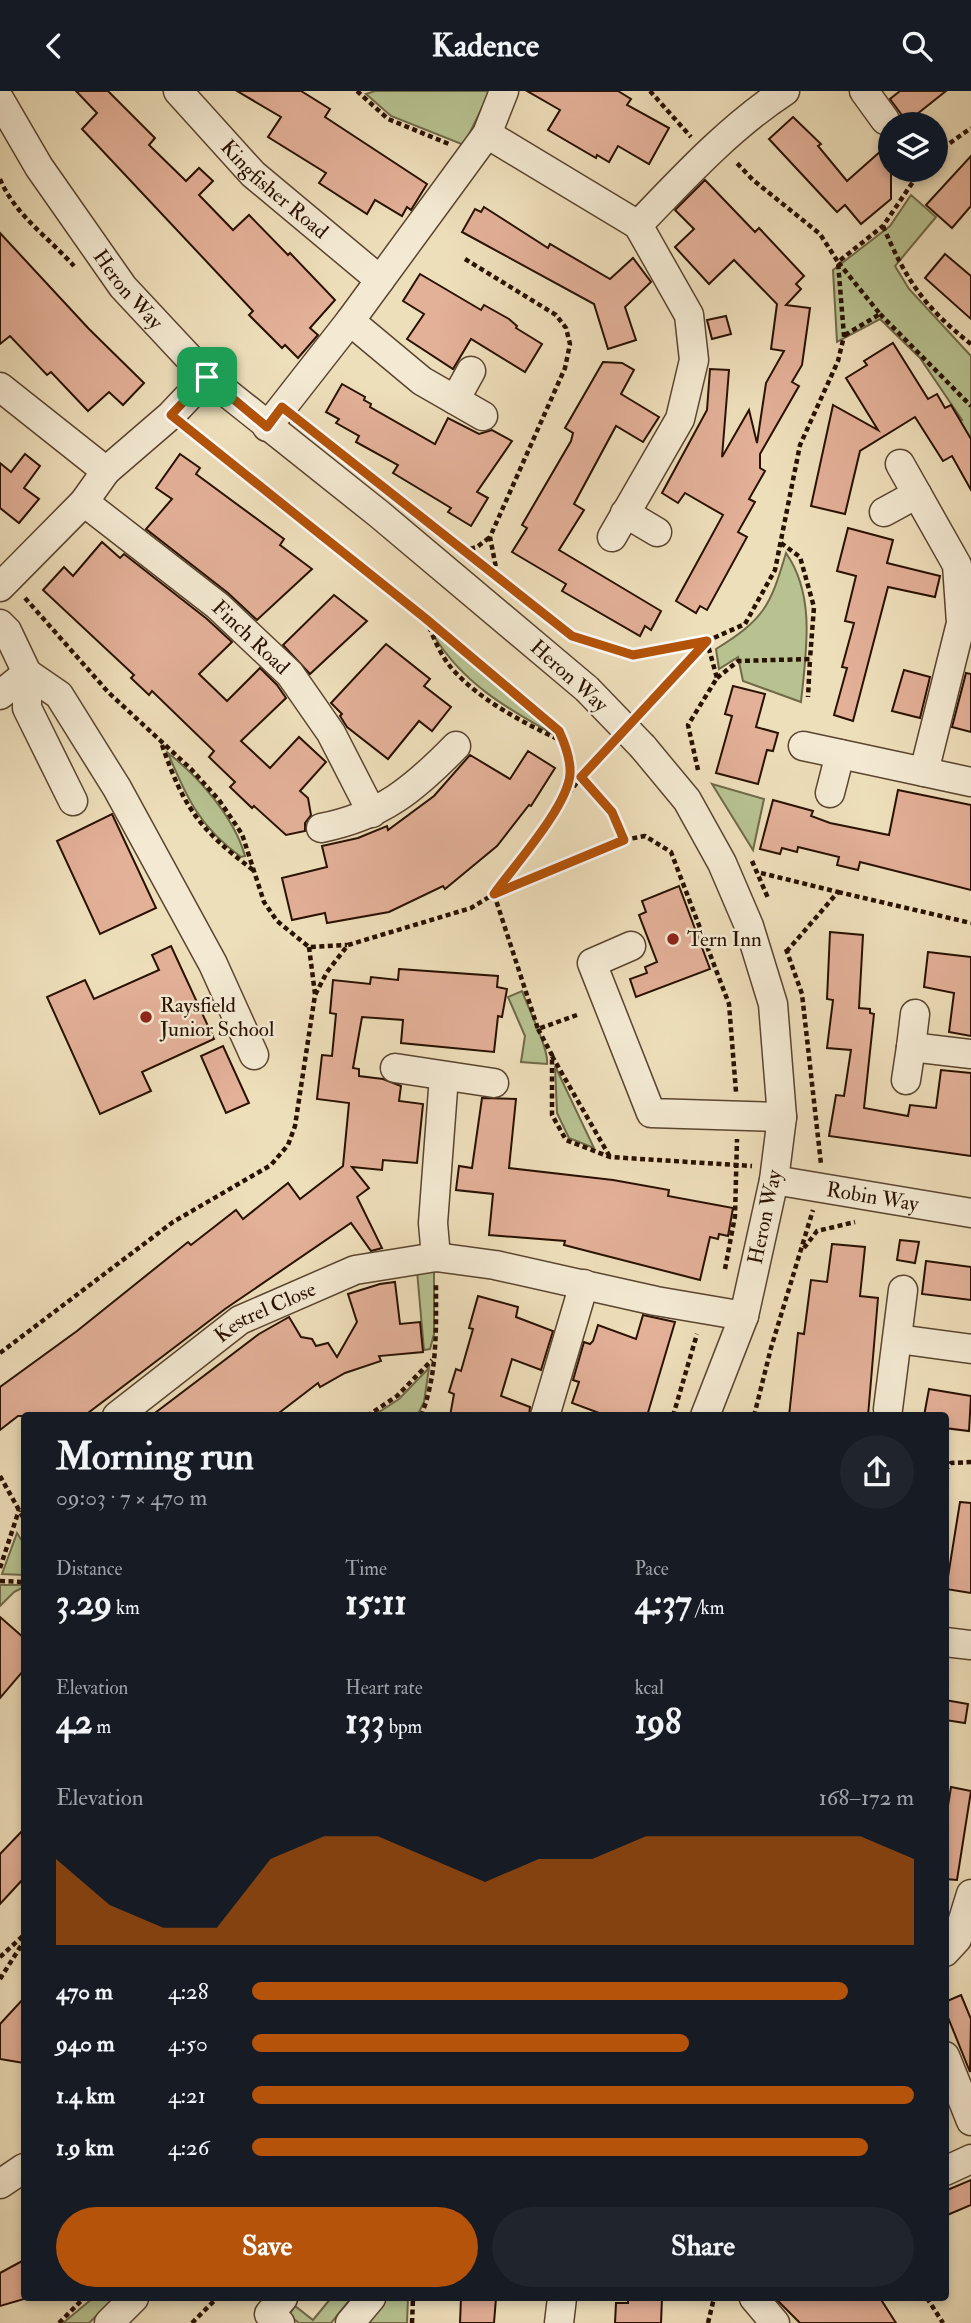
<!DOCTYPE html>
<meta charset="utf-8">
<style>
body{margin:0;font-family:"IM FELL Double Pica",serif;background:#20242c;color:#f1f3f6;height:100vh;display:flex;flex-direction:column;font-size:26px;white-space:nowrap}
*{box-sizing:border-box;margin:0}
p{font-size:23px;color:#9ea1a6}
.icon{flex:none;width:38px;height:38px;fill:none;stroke:currentColor;stroke-width:2;stroke-linecap:round;stroke-linejoin:round}
.map{position:relative;flex:1;overflow:hidden}
.panel{position:absolute;left:21px;top:1321px;width:928px;height:889px;display:flex;flex-direction:column;background:#171b24;border-radius:7px;box-shadow:0 4px 10px #0003}
.panel>*{flex:none}
.tools{position:absolute;left:878px;top:21px;display:grid;gap:14px}
.tools a{display:grid;place-items:center;width:70px;height:70px;border-radius:50%;background:#171b24;box-shadow:0 4px 10px #0003;font-size:35px}
.pin{position:absolute;display:grid;place-items:center;width:60px;height:60px;color:#fff;margin:-30px;border-radius:14px;box-shadow:0 4px 10px #0006}
.round{display:grid;place-items:center;flex:none;width:74px;height:74px;border-radius:37px;background:#20242c}
.overview{display:flex;align-items:center;justify-content:space-between;height:119px;padding:0 35px}
h1{font-size:38px;font-weight:700;line-height:52px}
.stats{display:grid;grid-template-columns:repeat(3,1fr);gap:10px;height:119px;padding:7px 35px}
.stats div{display:grid;align-content:center}
.stats b{font-size:35px;font-weight:700}
.stats small{font-size:19px;font-weight:400}
.stats p{font-size:19px}
.chart{height:196px;padding:14px 35px}
.chart p{display:flex;justify-content:space-between}
.chart svg{width:100%;height:126px;margin-top:7px;fill:#b45309;opacity:.7}
.primary-button{display:flex;gap:14px;margin-top:auto;padding:14px 35px}
.primary-button a{flex:1;height:80px;border-radius:42px;background:#b45309;color:#fff;font-size:28px;font-weight:700;line-height:80px;text-align:center}
.primary-button a+a{background:#20242c;color:#f1f3f6}
ul{padding:0 35px;list-style:none;font-size:23px}
li{display:grid;grid-template-columns:112px 84px 1fr;align-items:center;height:52px}
li i{height:18px;border-radius:9px;background:#b45309}
header{display:flex;justify-content:space-between;align-items:center;height:91px;padding:0 35px;background:#171b24;font-size:32px;font-weight:700}
.map>svg:first-child{display:block}
.green{fill:#b8c291;stroke:#706a48;stroke-width:2}
.building{fill:#e3b098;stroke:#291100;stroke-width:2}
.lines{fill:none;stroke-linecap:round;stroke-linejoin:round}
.minor-casing{stroke:#5a442f;stroke-width:31}
.path{stroke:#291100;stroke-width:4.5;stroke-dasharray:5 3.5;stroke-linecap:butt}
.minor{stroke:#f4ead3;stroke-width:28}
.minor-bridge-casing{stroke:#5a442f;stroke-width:31;stroke-linecap:butt}
.minor-bridge{stroke:#f4ead3;stroke-width:28}
.route-casing{stroke:#fff;stroke-width:14}
.route{stroke:#b45309;stroke-width:9}
.poi-dot{fill:#8f2418;stroke:#f4ead3;stroke-width:2.5}
.labels{text-anchor:middle;dominant-baseline:central;stroke-width:5;stroke-linejoin:round;paint-order:stroke}
.street-label{font-size:21px;fill:#291100;stroke:#f4ead3}
.poi-label{font-size:21px;fill:#291100;stroke:#f4ead3;text-anchor:start}
</style>
<header><svg class="icon" aria-label="back" viewBox="0 0 24 24"><path d="M15 5l-7 7 7 7"/></svg>Kadence<svg class="icon" aria-label="search" viewBox="0 0 24 24"><circle cx="10" cy="10" r="6"/><path d="M15 15l6 6"/></svg></header>
<div class="map">
<svg width="971" height="2232" viewBox="0 0 971 2232">
<rect width="100%" height="100%" fill="#eedfbb"/>
<filter id="stains"><feTurbulence type="fractalNoise" baseFrequency=".00286" numOctaves="4"/><feColorMatrix values="0 0 0 0 .2 0 0 0 0 .09 0 0 0 0 .02 0 0 0 .5 -.17"/></filter>
<radialGradient id="worn" r=".72"><stop offset=".6" stop-color="#630" stop-opacity="0"/><stop offset="1" stop-color="#630" stop-opacity=".3"/></radialGradient>
<!-- green -->
<g class="green">
<polygon points="375,0 490,0 464,54 391,25 366,3"/>
<polygon points="911,104 936,126 895,175 909,198 971,265 971,356 953,335 962,329 920,267 880,228 837,251 833,179 890,135"/>
<path d="M 786,462 C 816,505 806,561 801,611 L 743,590 L 738,566 L 719,578 L 716,558 C 764,528 770,516 786,462 Z"/>
<path d="M 436,541 L 556,641 L 553,643 C 506,617 463,592 434,545 Z"/>
<path d="M 168,662 C 199,686 234,726 245,765 L 241,766 C 200,736 187,708 168,662 Z"/>
<polygon points="712,693 764,708 753,759"/>
<path d="M 522,900 C 528,917 549,958 547,973 L 521,971 L 525,945 L 508,906 Z"/>
<polygon points="555,975 594,1057 569,1047 557,1022"/>
<polygon points="434,1178 434,1243 430,1258 424,1259 417,1180"/>
<polygon points="429,1277 424,1311 417,1325 373,1325 399,1308"/>
<polygon points="17,1442 24,1453 24,1484 2,1483"/>
<polygon points="0,1494 24,1494 24,1496 14,1501 0,1515"/>
<polygon points="93,2207 115,2207 89,2232 63,2232"/>
<polygon points="331,2207 351,2207 331,2232 299,2232 289,2224 295,2215 313,2229"/>
<polygon points="385,2207 408,2207 407,2232 366,2232"/>
</g>
<!-- building -->
<g class="building">
<polygon points="76,0 108,0 155,47 149,54 186,90 199,77 213,90 199,104 233,139 249,124 288,164 290,162 335,209 310,237 318,244 298,267 285,254 282,257 249,224 253,220 82,38 97,22"/>
<polygon points="237,0 301,0 330,18 325,26 427,93 411,119 407,116 402,125 375,109 367,123 319,92 326,82 268,46 281,26"/>
<polygon points="527,0 618,0 631,8 627,14 669,37 649,73 618,55 609,71 597,64 596,67 548,39 560,19"/>
<polygon points="900,0 946,0 907,31 890,8"/>
<polygon points="793,26 821,53 818,55 847,90 891,51 891,108 861,133 845,114 837,121 769,48"/>
<polygon points="971,65 971,115 952,137 926,114"/>
<polygon points="705,89 755,141 759,137 804,185 796,193 801,198 786,214 810,217 802,274 792,291 799,295 760,363 760,377 765,380 749,408 755,411 738,441 747,446 707,519 700,515 696,522 676,510 723,424 685,402 678,412 662,402 707,319 710,278 729,279 722,366 749,319 757,352 766,292 784,260 771,258 777,213 734,169 709,193 675,156 694,138 675,119"/>
<polygon points="484,116 548,157 550,153 610,188 633,167 651,191 625,216 636,249 608,258 594,213 462,141 475,118 481,121"/>
<polygon points="0,142 89,238 144,292 123,314 109,301 88,320 51,281 47,284 10,245 0,253"/>
<polygon points="945,163 971,185 971,228 925,187"/>
<polygon points="420,183 481,219 484,214 509,228 517,235 516,237 542,253 525,281 471,248 453,278 407,248 424,223 403,210"/>
<polygon points="726,225 731,243 712,248 707,229"/>
<polygon points="893,252 928,308 937,303 945,317 951,314 971,348 971,399 952,365 943,370 915,326 860,360 845,423 811,415 833,314 878,339 846,287 867,274 864,270"/>
<polygon points="603,271 622,272 634,279 621,303 659,326 643,351 616,335 574,413 584,419 559,459 661,520 651,539 645,535 640,545 562,500 566,493 512,461 527,437 522,434 571,350 573,342 565,337"/>
<polygon points="342,293 365,306 364,309 371,313 370,316 435,353 448,327 479,343 492,339 512,350 477,401 488,407 471,435 448,421 451,417 393,382 398,374 356,351 359,345 336,332 339,328 326,321"/>
<polygon points="25,363 40,375 24,397 39,408 19,432 0,417 0,372 11,381"/>
<polygon points="180,363 200,377 196,383 284,448 280,454 312,478 257,529 228,502 146,438 172,408 156,397"/>
<polygon points="848,437 893,449 887,472 940,485 935,506 888,496 853,630 834,624 847,577 842,576 854,532 845,530 856,485 837,480"/>
<polygon points="102,451 120,467 124,463 207,528 232,551 199,583 227,610 260,577 277,594 286,607 241,650 270,677 299,646 326,671 300,700 308,707 311,724 305,732 305,740 286,744 254,715 252,717 230,696 235,691 209,666 214,660 152,600 149,604 131,587 134,584 43,499 64,476 73,485"/>
<polygon points="334,504 367,530 310,583 283,554"/>
<polygon points="386,553 430,588 424,595 451,616 432,640 419,630 388,668 347,636 340,625 342,623 331,612"/>
<polygon points="904,579 930,586 920,627 892,620"/>
<polygon points="966,582 971,583 971,641 952,636"/>
<polygon points="733,595 765,603 756,636 778,642 773,660 767,659 758,693 716,682 732,625 725,623"/>
<polygon points="528,660 555,677 531,715 529,714 497,755 445,798 443,795 389,821 327,832 325,822 292,829 282,787 327,776 322,755 358,747 387,735 388,739 434,705 470,664 510,688"/>
<polygon points="898,699 971,714 971,799 860,771 858,779 837,774 839,766 798,756 797,761 782,757 780,763 760,758 773,709 813,720 811,725 830,732 889,744"/>
<polygon points="112,723 156,817 100,843 57,750"/>
<polygon points="679,795 710,878 636,906 630,888 647,882 645,876 657,871 639,824 646,821 642,810"/>
<polygon points="830,841 863,844 859,917 870,918 870,922 874,923 864,1017 908,1025 910,1014 936,1017 941,979 971,982 971,1065 829,1045 836,1004 844,1005 851,959 827,957 833,909 827,908"/>
<polygon points="171,855 214,948 142,981 151,1000 100,1023 47,906 85,889 94,908 159,879 152,864"/>
<polygon points="928,861 971,866 971,945 949,941 954,902 924,896"/>
<polygon points="399,878 498,885 497,896 507,898 502,926 498,925 494,961 401,952 403,929 362,926 353,977 359,978 359,985 383,988 401,995 399,1010 423,1013 417,1072 383,1069 382,1079 352,1076 369,1097 357,1106 382,1157 371,1160 351,1132 225,1218 84,1325 18,1325 0,1339 0,1296 77,1240 188,1151 191,1154 236,1119 243,1128 288,1092 300,1108 343,1075 349,1012 317,1008 322,964 332,965 336,923 330,922 333,889 370,893 371,886 398,889"/>
<polygon points="223,955 249,1012 226,1022 201,965"/>
<polygon points="482,1007 516,1008 509,1077 613,1089 669,1099 668,1105 733,1117 728,1145 719,1143 718,1148 710,1146 700,1189 564,1154 565,1150 489,1144 493,1103 456,1099 459,1075 472,1077"/>
<polygon points="900,1149 919,1151 915,1172 897,1169"/>
<polygon points="832,1153 865,1156 860,1205 878,1207 868,1325 789,1325 798,1242 804,1243 811,1189 827,1191"/>
<polygon points="926,1170 971,1176 971,1209 922,1203"/>
<polygon points="395,1191 400,1233 420,1231 423,1261 379,1265 381,1270 345,1282 320,1296 318,1292 275,1325 151,1325 259,1243 289,1226 301,1246 312,1248 316,1255 328,1252 337,1266 357,1231 348,1203 380,1193"/>
<polygon points="478,1205 518,1216 516,1226 553,1240 541,1279 512,1268 501,1305 530,1316 529,1325 450,1325 454,1303 449,1301 456,1278 461,1280 473,1238 469,1237"/>
<polygon points="643,1224 675,1231 647,1325 607,1325 572,1312 579,1291 573,1289 584,1251 590,1253 593,1250 598,1234 636,1248"/>
<polygon points="929,1298 971,1305 969,1340 945,1337 945,1325 924,1325"/>
<polygon points="960,1411 971,1412 971,1502 946,1498"/>
<polygon points="0,1526 24,1547 24,1579 0,1607"/>
<polygon points="945,1609 968,1613 965,1632 945,1629"/>
<polygon points="951,1696 971,1700 957,1789 945,1788 945,1733"/>
<polygon points="24,1738 24,1787 0,1813 0,1763"/>
<polygon points="961,1904 971,1928 970,1981 945,1919 945,1911"/>
<polygon points="24,1907 24,1972 0,1968 0,1933"/>
<polygon points="971,2089 971,2114 945,2125 945,2100"/>
<polygon points="24,2169 24,2208 0,2215 0,2182"/>
<polygon points="461,2207 496,2207 494,2232 460,2232"/>
<polygon points="628,2207 662,2207 661,2232 615,2232 616,2212 628,2212"/>
<polygon points="775,2207 880,2207 896,2232 800,2232"/>
</g>
<g class="lines">
<!-- minor casing -->
<g class="minor-casing">
<g id="minor">
<path id="s1" d="M 178,0 L 253,83 L 380,189"/>
<polyline points="864,0 885,29"/>
<path id="s2" d="M 0,9 L 39,76 L 123,196 L 207,286 L 379,423 L 587,598"/>
<polyline points="487,43 638,134 689,224 694,269 680,328 612,446"/>
<path d="M 638,134 C 683,87 730,36 785,0"/>
<polyline points="350,230 422,290 483,325"/>
<polyline points="0,296 106,380"/>
<polyline points="455,309 471,280"/>
<polyline points="267,336 350,230 487,43 504,0"/>
<polyline points="900,373 957,474 961,532 924,681"/>
<path id="s3" d="M 84,411 L 218,515 L 290,583 L 331,642 L 372,722"/>
<polyline points="884,421 917,403"/>
<polyline points="625,422 657,441"/>
<polyline points="0,496 84,411 106,380 171,324 207,286"/>
<polyline points="0,533 7,540 27,582 27,617 73,710"/>
<polyline points="27,582 59,604 117,697 213,873 254,964"/>
<polyline points="0,604 27,582"/>
<polyline points="803,655 971,691"/>
<polyline points="643,656 687,709 722,772 749,835 773,913 782,1026 774,1089 744,1225 705,1325"/>
<polyline points="830,702 840,663"/>
<path d="M 321,737 C 382,725 414,698 456,655"/>
<polyline points="631,855 592,872 651,1022 782,1026"/>
<polyline points="915,923 911,956 971,963"/>
<polyline points="395,977 494,992"/>
<polyline points="906,989 911,956"/>
<path id="s4" d="M 774,1089 L 971,1122"/>
<polyline points="436,1166 433,1132 444,985"/>
<polyline points="898,1248 971,1258"/>
<polyline points="888,1318 903,1199"/>
<path id="s5" d="M 117,1325 L 240,1229 L 355,1179 L 436,1166 L 495,1174 L 656,1210 L 744,1225"/>
<polyline points="545,1325 584,1193"/>
<polyline points="945,1551 971,1554"/>
<polyline points="945,1861 957,1848 971,1803"/>
<polyline points="945,1965 971,2030"/>
<polyline points="945,2080 971,2068"/>
<polyline points="0,2093 24,2077"/>
<polyline points="754,2207 775,2232"/>
<polyline points="109,2232 134,2207"/>
<polyline points="280,2232 269,2223 283,2207"/>
<polyline points="350,2232 371,2207"/>
<polyline points="559,2232 562,2207"/>
</g>
</g>
<!-- path -->
<g class="path">
<polyline points="357,0 388,28 449,53"/>
<polyline points="650,0 691,46"/>
<polyline points="936,62 971,37"/>
<path d="M 0,88 C 15,124 48,146 74,175"/>
<path d="M 883,135 C 906,189 924,216 971,253"/>
<polyline points="465,168 556,224 566,237 570,253 565,277 490,446 498,487"/>
<polyline points="880,223 971,315"/>
<polyline points="845,244 880,223 838,171 883,135 921,79"/>
<path d="M 190,340 L 425,527 L 559,640 C 573,669 570,684 559,712"/>
<polyline points="781,452 800,466 814,516 810,568"/>
<polyline points="462,460 477,456 490,446"/>
<polyline points="25,507 109,602 191,678 219,709 242,743 264,811 277,830 309,856 347,854"/>
<polyline points="527,510 572,545 633,564 707,550 745,533 775,479 800,354 838,270 844,245 838,171 820,143 753,89 735,70"/>
<path d="M 426,528 C 434,548 442,569 458,584 C 486,613 528,634 564,651"/>
<polyline points="717,587 738,570 810,568 808,606"/>
<polyline points="642,620 707,550"/>
<path d="M 162,654 C 184,717 199,738 253,779"/>
<polyline points="698,679 688,634 717,587 707,551"/>
<polyline points="624,749 645,745 671,761 729,913 736,1001"/>
<polyline points="752,770 768,807"/>
<polyline points="761,782 838,801 787,860"/>
<polyline points="838,801 971,832"/>
<polyline points="309,856 315,903"/>
<polyline points="786,858 802,903 821,1073"/>
<polyline points="577,924 538,938 494,803 624,749 612,721 581,686"/>
<polyline points="538,938 552,964 552,1024 566,1049 610,1066 752,1075"/>
<polyline points="552,965 610,1066"/>
<polyline points="804,1157 817,1140 855,1131"/>
<polyline points="725,1178 735,1125 737,1048"/>
<polyline points="0,1262 173,1131 271,1074 288,1054 295,1035 315,904 327,881 348,854 471,817 494,803 581,686 610,655"/>
<polyline points="367,1325 397,1305 432,1269"/>
<path d="M 421,1325 C 438,1283 436,1236 436,1191"/>
<polyline points="673,1325 697,1243"/>
<polyline points="754,1325 771,1257 813,1119"/>
<polyline points="945,1380 951,1372 971,1371"/>
<polyline points="0,1385 24,1428"/>
<polyline points="0,1477 19,1419"/>
<polyline points="0,1490 24,1491"/>
<polyline points="0,1866 24,1844"/>
<polyline points="0,1888 24,1850"/>
<polyline points="927,2207 943,2232"/>
<polyline points="59,2232 84,2207"/>
<polyline points="192,2232 217,2207"/>
<polyline points="412,2232 413,2207"/>
<polyline points="708,2232 714,2207"/>
</g>
<!-- minor -->
<use href="#minor" class="minor"/>
<!-- minor-bridge casing -->
<g class="minor-bridge-casing">
<polyline id="minor-bridge" points="587,598 643,656"/>
</g>
<!-- minor-bridge -->
<use href="#minor-bridge" class="minor-bridge"/>
</g>
<g class="lines">
<!-- route casing -->
<g class="route-casing">
<path id="route" d="M 207,286 L 267,336 L 282,316 L 572,545 L 633,564 L 707,550 L 581,686 L 612,721 L 624,749 L 494,803 C 514,775 568,715 570,683 C 571,668 565,653 559,640 L 425,527 L 171,324 Z"/>
</g>
<!-- route -->
<use href="#route" class="route"/>
</g>
<!-- markers -->
<g class="poi-dot">
<circle cx="673" cy="848" r="7"/>
<circle cx="146" cy="926" r="7"/>
</g>
<g class="labels">
<!-- street labels -->
<g class="street-label">
<text stroke="none"><textPath href="#s1" startOffset="138">Kingfisher Road</textPath></text>
<text stroke="none"><textPath href="#s2" startOffset="229">Heron Way</textPath></text>
<text stroke="none"><textPath href="#s3" startOffset="215">Finch Road</textPath></text>
<text transform="translate(569 585) rotate(42)">Heron Way</text>
<text stroke="none"><textPath href="#s4" startOffset="100">Robin Way</textPath></text>
<text transform="translate(765 1126) rotate(-78)">Heron Way</text>
<text stroke="none"><textPath href="#s5" startOffset="182">Kestrel Close</textPath></text>
</g>
<!-- poi labels -->
<g class="poi-label">
<text x="687" y="848">Tern Inn</text>
<text x="160" y="914">Raysfield<tspan x="160" dy="24">Junior School</tspan></text>
</g>
</g>
<rect width="100%" height="100%" filter="url(#stains)"/>
<rect width="100%" height="100%" fill="url(#worn)"/>
</svg>
<div class="tools">
<a><svg class="icon" aria-label="layers" viewBox="0 0 24 24"><path d="M12 4l9 5-9 5-9-5zM3 14l9 5 9-5"/></svg></a>
</div>
<div class="pin" style="left:207px;top:286px;background:#1e9e55"><svg class="icon" aria-label="arrive" viewBox="0 0 24 24"><path d="M6 21V4h12l-3 4 3 4H6"/></svg></div>
<section class="panel">
<div class="overview"><div><h1>Morning run</h1><p>09:03 · 7 × 470 m</p></div><a class="round"><svg class="icon" aria-label="share" viewBox="0 0 24 24"><path d="M12 15V3M7 8l5-5 5 5M5 13v7h14v-7"/></svg></a></div>
<div class="stats">
<div><p>Distance</p><b>3.29<small> km</small></b></div>
<div><p>Time</p><b>15:11</b></div>
<div><p>Pace</p><b>4:37<small> /km</small></b></div>
</div>
<div class="stats">
<div><p>Elevation</p><b>42<small> m</small></b></div>
<div><p>Heart rate</p><b>133<small> bpm</small></b></div>
<div><p>kcal</p><b>198</b></div>
</div>
<div class="chart"><p><span>Elevation</span>168–172 m</p>
<svg viewBox="0 0 160 44" preserveAspectRatio="none"><path d="M0 44V14L10 30L20 38L30 38L40 14L50 6L60 6L70 14L80 22L90 14L100 14L110 6L120 6L130 6L140 6L150 6L160 14V44z"/></svg>
</div>
<ul>
<li><b>470 m</b>4:28<i style="width:90%"></i></li>
<li><b>940 m</b>4:50<i style="width:66%"></i></li>
<li><b>1.4 km</b>4:21<i style="width:100%"></i></li>
<li><b>1.9 km</b>4:26<i style="width:93%"></i></li>
</ul>
<div class="primary-button"><a>Save</a><a>Share</a></div>
</section>
</div>
